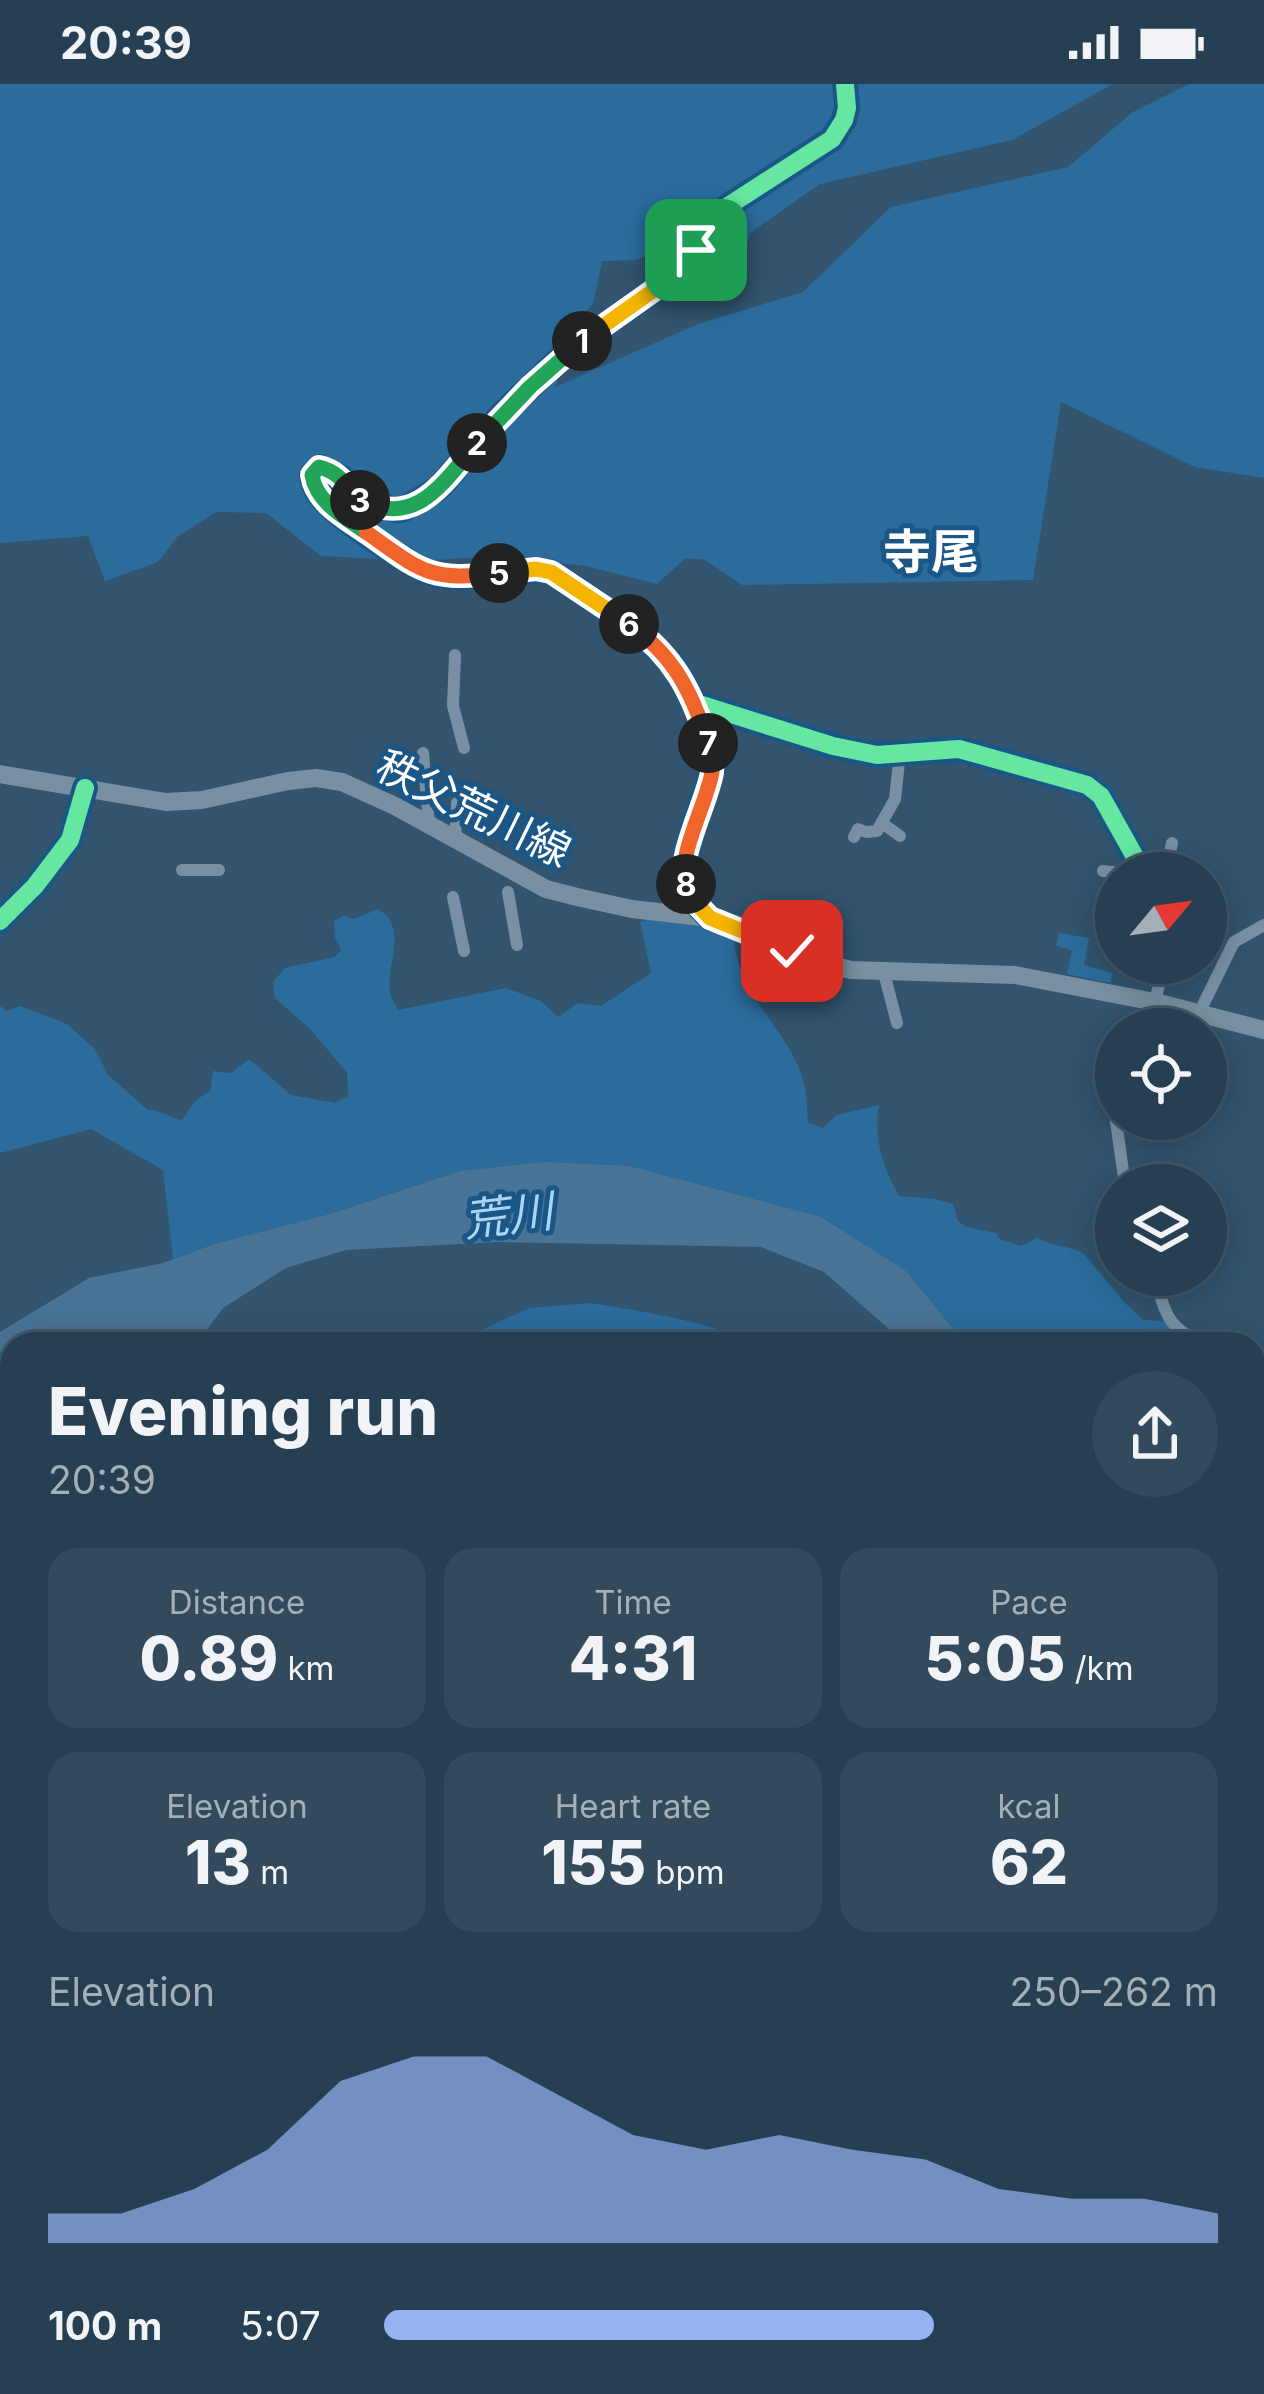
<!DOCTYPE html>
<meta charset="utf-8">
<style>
body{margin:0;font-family:Inter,"Noto Sans JP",sans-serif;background:#324a5c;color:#f1f3f6;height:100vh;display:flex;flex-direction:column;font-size:45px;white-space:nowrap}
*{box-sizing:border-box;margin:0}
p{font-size:39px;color:#a4afb8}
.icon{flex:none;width:66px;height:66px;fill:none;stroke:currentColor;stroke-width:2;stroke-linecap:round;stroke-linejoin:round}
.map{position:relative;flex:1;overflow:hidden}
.drawer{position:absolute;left:0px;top:1248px;width:1266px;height:1062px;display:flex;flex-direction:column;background:#263f52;border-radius:36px 36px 0 0;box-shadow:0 6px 30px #0003,0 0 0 3px #425869}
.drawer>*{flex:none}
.needle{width:78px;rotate:61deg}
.fabs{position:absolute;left:1095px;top:768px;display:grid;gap:24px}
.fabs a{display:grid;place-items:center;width:132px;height:132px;border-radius:50%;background:#263f52;box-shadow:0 6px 30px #0003,0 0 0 3px #425869;font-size:60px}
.pin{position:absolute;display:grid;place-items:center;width:102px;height:102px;color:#fff;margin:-51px;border-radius:24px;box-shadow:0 6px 18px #0006}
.km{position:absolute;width:60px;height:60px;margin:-30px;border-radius:50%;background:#222;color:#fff;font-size:33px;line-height:60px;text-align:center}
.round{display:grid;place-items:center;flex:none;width:126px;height:126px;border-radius:63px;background:#324a5c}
.headline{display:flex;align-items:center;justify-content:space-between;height:204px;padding:0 48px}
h1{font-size:66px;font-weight:800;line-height:90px}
.metrics{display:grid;grid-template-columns:repeat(3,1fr);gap:18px;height:204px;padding:12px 48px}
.metrics div{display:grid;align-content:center;border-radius:30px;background:#324a5c;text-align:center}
.metrics b{font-size:60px;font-weight:800}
.metrics small{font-size:33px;font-weight:400}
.metrics p{font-size:33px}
.chart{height:336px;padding:24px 48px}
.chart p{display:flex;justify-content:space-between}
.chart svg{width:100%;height:216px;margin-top:12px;fill:#95b2f1;opacity:.7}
ul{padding:0 48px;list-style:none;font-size:39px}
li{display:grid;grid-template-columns:192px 144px 1fr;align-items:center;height:90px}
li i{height:30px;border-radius:15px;background:#95b2f1}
.status{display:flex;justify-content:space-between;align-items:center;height:84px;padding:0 60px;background:#263f52;direction:ltr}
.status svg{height:33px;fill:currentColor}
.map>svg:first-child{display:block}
.green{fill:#2b6c9d}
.water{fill:#497496}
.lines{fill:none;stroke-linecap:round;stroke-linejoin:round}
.stream{stroke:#497496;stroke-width:3}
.minor{stroke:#7990a4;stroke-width:12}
.tertiary{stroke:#7990a4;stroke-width:15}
.primary{stroke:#7890a1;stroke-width:18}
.trunk{stroke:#7990a2;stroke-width:21}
.cycleway-casing{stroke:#1a5787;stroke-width:26}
.cycleway{stroke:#66e7a1;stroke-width:18}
.split-1-casing{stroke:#fff;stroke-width:24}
.split-2-casing{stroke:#fff;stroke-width:24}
.split-3-casing{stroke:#fff;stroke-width:24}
.split-4-casing{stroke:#fff;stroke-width:24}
.split-5-casing{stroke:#fff;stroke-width:24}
.split-6-casing{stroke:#fff;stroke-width:24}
.split-7-casing{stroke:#fff;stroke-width:24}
.split-8-casing{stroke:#fff;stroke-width:24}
.split-9-casing{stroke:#fff;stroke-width:24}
.split-1{stroke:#f5b400;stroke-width:15}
.split-2{stroke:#22a559;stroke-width:15}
.split-3{stroke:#22a559;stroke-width:15}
.split-4{stroke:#22a559;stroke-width:15}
.split-5{stroke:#f0652b;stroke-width:15}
.split-6{stroke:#f5b400;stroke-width:15}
.split-7{stroke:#f0652b;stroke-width:15}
.split-8{stroke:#f0652b;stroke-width:15}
.split-9{stroke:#f5b400;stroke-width:15}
.labels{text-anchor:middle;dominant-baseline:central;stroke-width:10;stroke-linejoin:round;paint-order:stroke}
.street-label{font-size:42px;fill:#fff;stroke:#1a5787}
.water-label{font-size:45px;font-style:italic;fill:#add6f4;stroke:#1a5787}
.quarter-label{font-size:48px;font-weight:bold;fill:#fff;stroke:#1a5787}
</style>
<div class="status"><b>20:39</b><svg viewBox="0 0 49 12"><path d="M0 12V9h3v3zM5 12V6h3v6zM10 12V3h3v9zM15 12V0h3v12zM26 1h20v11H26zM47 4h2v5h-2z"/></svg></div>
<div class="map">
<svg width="1264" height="2310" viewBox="0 0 1264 2310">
<rect width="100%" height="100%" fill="#32546e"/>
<!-- green -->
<g class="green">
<polygon points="0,0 1113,0 1012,56 820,100 750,149 744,173 679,214 645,200 655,169 635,176 602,177 593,220 575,239 555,303 698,240 803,208 891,123 1068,83 1133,28 1189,0 1264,0 1264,394 1195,383 1061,318 1033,496 742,501 705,476 686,474 657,500 586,482 492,472 423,477 321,472 266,429 216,428 178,452 158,478 105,497 88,452 0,459"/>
<path d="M 378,825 C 409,843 386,879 390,908 C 391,914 395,920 398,926 L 506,904 L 541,917 L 558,933 L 578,919 L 601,922 L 651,889 L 640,838 L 657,833 L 734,849 C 733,904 783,941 801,989 C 807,1004 807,1022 808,1038 L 823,1044 L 837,1031 L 879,1021 C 873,1053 883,1084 899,1112 L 936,1115 L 953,1120 L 958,1137 L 966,1143 L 996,1149 L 1000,1155 L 1021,1162 L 1037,1154 C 1052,1163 1069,1161 1084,1170 L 1125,1219 L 1143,1236 L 1164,1237 L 1193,1260 L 972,1260 L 962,1255 L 906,1187 L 460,1087 L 333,1129 L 214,1160 L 173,1175 L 163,1086 L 91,1045 L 0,1069 L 0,922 L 7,927 L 20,922 L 67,940 L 95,965 L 108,991 L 148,1026 C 162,1026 169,1034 182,1036 L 196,1016 L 210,1007 L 213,987 L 231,989 L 249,975 L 291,1011 L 335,1019 L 348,1012 L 347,989 L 312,947 L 275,914 L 273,898 L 285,884 L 335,873 L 341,866 L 335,854 L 334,837 L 344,832 L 354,835 Z"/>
<polygon points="1059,849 1089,854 1084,881 1112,889 1110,899 1067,890 1072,866 1056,862"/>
<path d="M 590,1219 C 649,1228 707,1238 763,1260 L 450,1260 L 529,1224 Z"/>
<polygon points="12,1451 12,1532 0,1532 0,1454"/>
<polygon points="1254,1531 1264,1535 1264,1610 1254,1607"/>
<polygon points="848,2298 989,2298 987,2310 851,2310"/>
</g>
<!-- water -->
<polygon class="water" points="544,1078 629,1082 821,1133 906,1187 962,1255 972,1260 906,1260 824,1188 761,1163 499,1158 346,1166 286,1184 223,1224 196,1260 12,1260 12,1365 0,1370 0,1248 89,1194 163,1179 214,1160 333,1129 460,1087"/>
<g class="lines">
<!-- stream -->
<polyline class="stream" points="1254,2148 1264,2147"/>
<!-- minor -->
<g class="minor">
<polyline points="455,571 453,622 464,664"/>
<polyline points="696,619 833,662 877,671 959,665 1087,701 1101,712 1144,789"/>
<polyline points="423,669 429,741"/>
<polyline points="882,739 900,752"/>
<polyline points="854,753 858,745 866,748 877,747 895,715 900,669"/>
<polyline points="455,756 457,719 492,715"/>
<polyline points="1137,777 1148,775 1168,778 1172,759"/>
<polyline points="182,786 219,786"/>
<polyline points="1103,787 1121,789"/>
<polyline points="508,808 517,861"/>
<polyline points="453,813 464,867"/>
<path d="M 709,833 L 694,817 L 682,790 L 692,746 L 713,684 L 710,664 L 696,619 L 674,582 L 636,545 L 551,488 C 514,482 477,498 440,492 C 418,489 338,433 323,415 C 316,407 313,401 312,391 L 319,383 L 342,394 L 357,414 L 372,422 L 402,426 L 439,404 L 502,330 L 568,267 L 654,206 L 696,166 L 728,122 L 832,55 L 844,36 L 847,24 L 845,0"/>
<polyline points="0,837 35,802 70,756 85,704"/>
<polyline points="884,889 897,939"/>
<polyline points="1155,918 1164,879"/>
<polyline points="1199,929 1234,858 1264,841"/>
<path d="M 1136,945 C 1147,926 1164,931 1183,932"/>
<polyline points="1116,999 1112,1009 1125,1101"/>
<path d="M 1155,1191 C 1165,1231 1169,1251 1214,1260"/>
<polyline points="1254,1270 1264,1275"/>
<polyline points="0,1597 8,1600 12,1612"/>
<polyline points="0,1732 12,1732"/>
<polyline points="12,1745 1,1867 12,1881"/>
<polyline points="1254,1754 1264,1759"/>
<polyline points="1254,1842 1264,1841"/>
<polyline points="61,2298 62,2310"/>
<polyline points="126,2298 126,2310"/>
<polyline points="598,2298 653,2310"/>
<polyline points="687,2298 689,2310"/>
</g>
<!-- tertiary -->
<g class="tertiary">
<polyline points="0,2233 12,2232"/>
<polyline points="775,2298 806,2310"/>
<polyline points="324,2310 325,2298"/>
</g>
<!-- primary -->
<polyline class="primary" points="0,690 166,718 202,716 288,697 316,694 342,698 395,722 546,805 577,813 632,825 710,834 819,878 851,886 1015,891 1155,918 1264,946"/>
<!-- trunk -->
<g class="trunk">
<polyline points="1254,2053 1264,2048"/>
<polyline points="1047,2310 1054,2298"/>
</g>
<!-- cycleway casing -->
<g class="cycleway-casing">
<g id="cycleway">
<polyline points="696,619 833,662 877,671 959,665 1087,701 1101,712 1144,789"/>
<path d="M 710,834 L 694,817 L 682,790 L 692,746 L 713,684 L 710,664 L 696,619 L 674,582 L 636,545 L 551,488 C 514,482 477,498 440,492 C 418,489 338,433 323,415 C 316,407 313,401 312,391 L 319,383 L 342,394 L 357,414 L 372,422 L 402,426 L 439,404 L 502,330 L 568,267 L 654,206 L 696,166 L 728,122 L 832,55 L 844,36 L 847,24 L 845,0"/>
<polyline points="0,837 35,802 70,756 85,704"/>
</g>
</g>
<!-- cycleway -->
<use href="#cycleway" class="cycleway"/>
</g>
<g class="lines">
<!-- split-1 casing -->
<g class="split-1-casing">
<polyline id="split-1" points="582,257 654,206 696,166"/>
</g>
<!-- split-2 casing -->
<g class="split-2-casing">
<polyline id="split-2" points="477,359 530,303 582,257"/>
</g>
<!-- split-3 casing -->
<g class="split-3-casing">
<path id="split-3" d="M 360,416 C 417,445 444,397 477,359"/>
</g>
<!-- split-4 casing -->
<g class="split-4-casing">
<path id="split-4" d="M 360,416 C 346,402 340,388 319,383 L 312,391 C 316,418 344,433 366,448"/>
</g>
<!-- split-5 casing -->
<g class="split-5-casing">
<path id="split-5" d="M 366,448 C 421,487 429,498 499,489"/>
</g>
<!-- split-6 casing -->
<g class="split-6-casing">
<polyline id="split-6" points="499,489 536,485 551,488 629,540"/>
</g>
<!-- split-7 casing -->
<g class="split-7-casing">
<path id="split-7" d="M 629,540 C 674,572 692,608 708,659"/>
</g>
<!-- split-8 casing -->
<g class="split-8-casing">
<path id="split-8" d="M 686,800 C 676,774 708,716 712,688 C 713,678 711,668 708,659"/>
</g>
<!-- split-9 casing -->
<g class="split-9-casing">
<polyline id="split-9" points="686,800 694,817 710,834 792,867"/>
</g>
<!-- split-1 -->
<use href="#split-1" class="split-1"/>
<!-- split-2 -->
<use href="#split-2" class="split-2"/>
<!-- split-3 -->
<use href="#split-3" class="split-3"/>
<!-- split-4 -->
<use href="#split-4" class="split-4"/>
<!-- split-5 -->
<use href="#split-5" class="split-5"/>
<!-- split-6 -->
<use href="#split-6" class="split-6"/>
<!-- split-7 -->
<use href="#split-7" class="split-7"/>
<!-- split-8 -->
<use href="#split-8" class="split-8"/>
<!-- split-9 -->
<use href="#split-9" class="split-9"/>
</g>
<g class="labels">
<!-- street labels -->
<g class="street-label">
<text transform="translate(474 724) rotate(26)">秩父荒川線</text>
</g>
<!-- water labels -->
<g class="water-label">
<text transform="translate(508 1131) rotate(-7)">荒川</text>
</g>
<!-- quarter labels -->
<g class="quarter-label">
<text x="931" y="467">寺尾</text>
</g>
</g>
</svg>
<div class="fabs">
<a><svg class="needle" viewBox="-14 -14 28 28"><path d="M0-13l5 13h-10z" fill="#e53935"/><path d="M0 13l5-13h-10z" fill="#a4afb8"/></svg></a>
<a><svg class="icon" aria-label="locate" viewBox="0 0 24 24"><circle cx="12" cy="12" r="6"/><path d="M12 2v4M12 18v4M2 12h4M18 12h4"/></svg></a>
<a><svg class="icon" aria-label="layers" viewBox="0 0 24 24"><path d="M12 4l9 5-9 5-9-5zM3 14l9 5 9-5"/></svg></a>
</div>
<div class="pin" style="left:696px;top:166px;background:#1e9e55"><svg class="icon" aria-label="arrive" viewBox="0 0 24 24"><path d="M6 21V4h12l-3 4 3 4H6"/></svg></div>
<div class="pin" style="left:792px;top:867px;background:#d93025"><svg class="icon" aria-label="check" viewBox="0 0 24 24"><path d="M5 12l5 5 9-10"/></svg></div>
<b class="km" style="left:582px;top:257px">1</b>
<b class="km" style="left:477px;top:359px">2</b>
<b class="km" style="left:360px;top:416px">3</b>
<b class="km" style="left:499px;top:489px">5</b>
<b class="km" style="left:629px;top:540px">6</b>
<b class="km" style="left:708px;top:659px">7</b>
<b class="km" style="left:686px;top:800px">8</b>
<section class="drawer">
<div class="headline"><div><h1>Evening run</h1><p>20:39</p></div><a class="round"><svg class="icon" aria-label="share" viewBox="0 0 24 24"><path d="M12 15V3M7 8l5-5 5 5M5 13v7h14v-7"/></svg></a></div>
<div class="metrics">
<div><p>Distance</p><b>0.89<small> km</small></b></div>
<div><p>Time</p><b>4:31</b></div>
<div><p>Pace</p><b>5:05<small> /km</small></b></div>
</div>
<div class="metrics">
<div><p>Elevation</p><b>13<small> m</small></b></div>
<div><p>Heart rate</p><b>155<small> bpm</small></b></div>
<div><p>kcal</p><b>62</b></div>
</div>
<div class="chart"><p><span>Elevation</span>250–262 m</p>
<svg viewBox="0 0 160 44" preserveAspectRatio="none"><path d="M0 44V38L10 38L20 33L30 25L40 11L50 6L60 6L70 14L80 22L90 25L100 22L110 25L120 27L130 33L140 35L150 35L160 38V44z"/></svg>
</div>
<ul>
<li><b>100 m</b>5:07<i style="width:66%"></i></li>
</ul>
</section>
</div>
